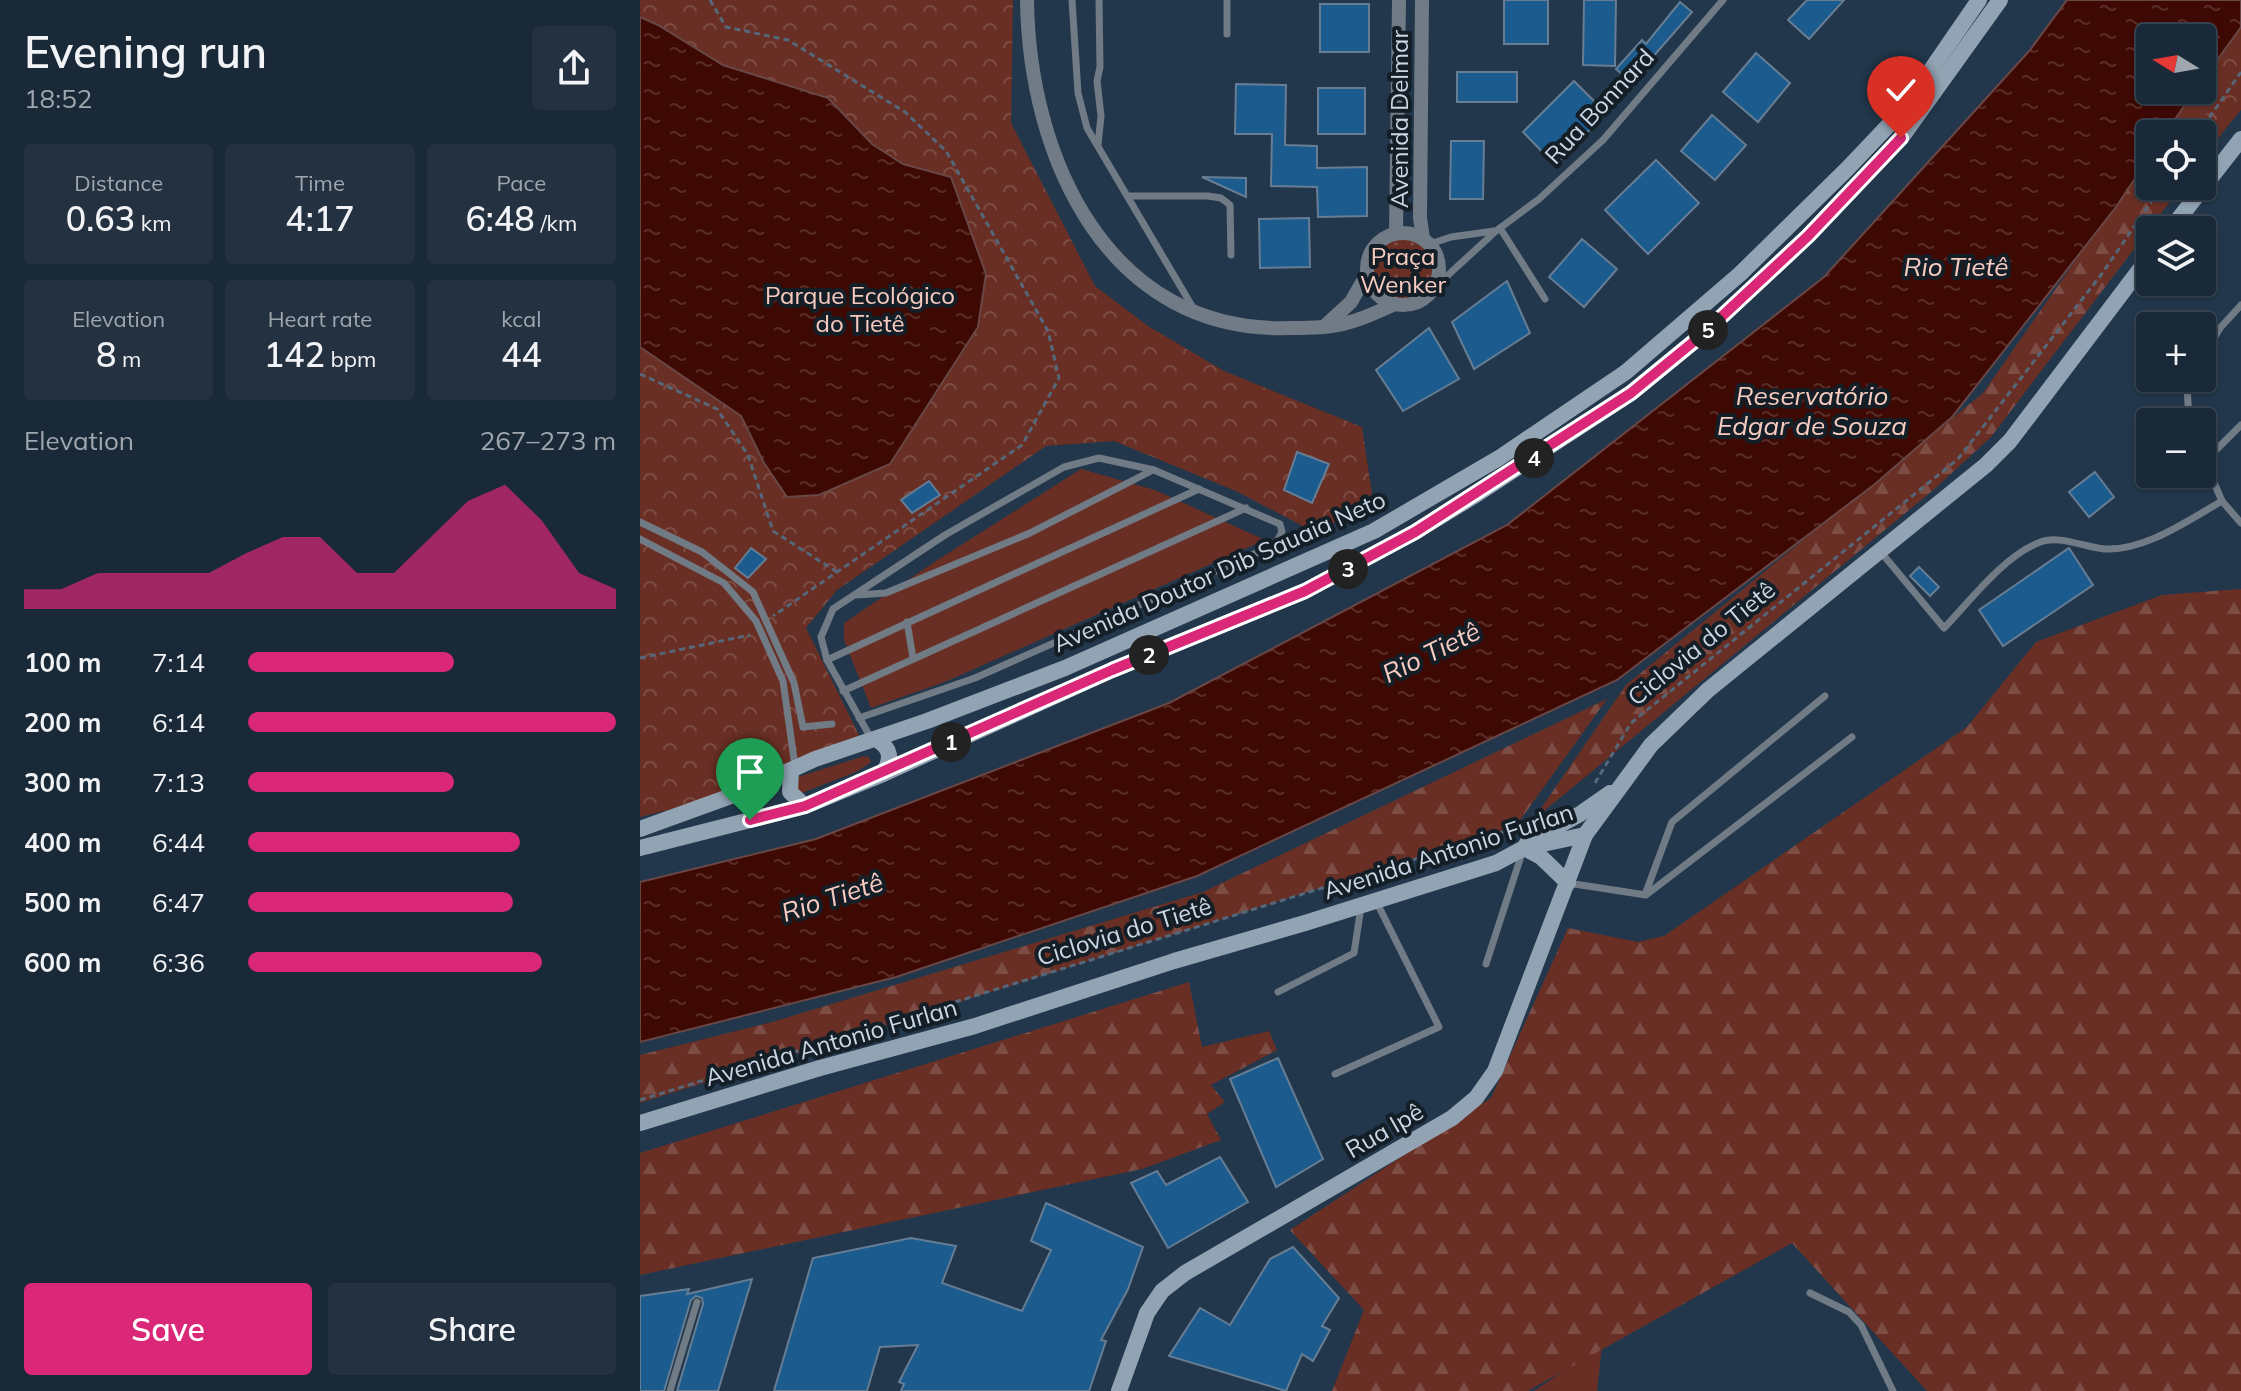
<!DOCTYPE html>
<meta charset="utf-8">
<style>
body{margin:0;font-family:Mulish,sans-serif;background:#233140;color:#f1f3f6;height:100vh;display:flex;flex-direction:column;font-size:30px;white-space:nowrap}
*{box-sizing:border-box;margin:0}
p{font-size:26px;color:#9fa6ae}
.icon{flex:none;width:44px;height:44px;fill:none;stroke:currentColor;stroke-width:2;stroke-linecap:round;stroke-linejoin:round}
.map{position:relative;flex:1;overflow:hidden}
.details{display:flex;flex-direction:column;background:#1a2938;width:640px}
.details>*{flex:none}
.needle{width:52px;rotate:281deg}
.controls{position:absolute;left:1496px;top:24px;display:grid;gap:16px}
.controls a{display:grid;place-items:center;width:80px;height:80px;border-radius:8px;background:#1a2938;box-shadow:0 2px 6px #0004,0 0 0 2px #384553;font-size:40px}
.pin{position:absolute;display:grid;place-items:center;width:68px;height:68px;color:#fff;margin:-82px -34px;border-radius:50% 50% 50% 0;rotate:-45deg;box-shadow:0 0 8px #0007}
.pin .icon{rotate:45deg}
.km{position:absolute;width:40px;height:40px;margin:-20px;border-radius:50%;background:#222;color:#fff;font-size:22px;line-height:40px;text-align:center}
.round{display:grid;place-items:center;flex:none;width:84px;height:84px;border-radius:8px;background:#233140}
.overview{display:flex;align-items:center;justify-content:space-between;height:136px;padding:0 24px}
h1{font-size:44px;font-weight:600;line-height:60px}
.metrics{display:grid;grid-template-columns:repeat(3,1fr);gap:12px;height:136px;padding:8px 24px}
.metrics div{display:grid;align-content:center;border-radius:8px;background:#233140;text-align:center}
.metrics b{font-size:34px;font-weight:600}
.metrics small{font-size:22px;font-weight:400}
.metrics p{font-size:22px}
.chart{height:224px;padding:16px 24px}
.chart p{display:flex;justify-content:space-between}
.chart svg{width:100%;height:144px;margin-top:8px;fill:#db2777;opacity:.7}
.primary-button{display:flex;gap:16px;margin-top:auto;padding:16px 24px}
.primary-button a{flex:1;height:92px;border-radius:8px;background:#db2777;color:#fff;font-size:32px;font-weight:600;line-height:92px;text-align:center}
.primary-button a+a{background:#233140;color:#f1f3f6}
ul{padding:0 24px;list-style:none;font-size:26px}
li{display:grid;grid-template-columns:128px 96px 1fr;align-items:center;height:60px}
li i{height:20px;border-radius:10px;background:#db2777}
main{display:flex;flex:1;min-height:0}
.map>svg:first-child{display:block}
.grass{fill:#692f24}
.forest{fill:url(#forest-firs)}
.park{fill:url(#park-crowns)}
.garden{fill:url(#garden-dots)}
.water{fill:url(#water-ripples);stroke:#684746;stroke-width:2}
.building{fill:#1c5b8e;stroke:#667d94;stroke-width:2}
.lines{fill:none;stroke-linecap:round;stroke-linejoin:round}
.path{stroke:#556779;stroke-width:3;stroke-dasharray:6 4;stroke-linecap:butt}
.lane{stroke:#717b86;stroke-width:7}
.street{stroke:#717b86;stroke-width:14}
.secondary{stroke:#92a3b3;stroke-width:16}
.route-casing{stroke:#fff;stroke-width:16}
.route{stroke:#db2777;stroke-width:10}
.labels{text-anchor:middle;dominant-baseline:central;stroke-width:8;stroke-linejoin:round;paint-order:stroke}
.street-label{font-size:24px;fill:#cbd7e4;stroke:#141e27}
.park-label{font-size:24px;fill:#f7cac0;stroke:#141e27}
.water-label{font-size:26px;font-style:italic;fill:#f8cbc0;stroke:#141e27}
</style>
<main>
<section class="details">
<div class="overview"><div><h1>Evening run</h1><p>18:52</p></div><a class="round"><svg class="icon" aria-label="share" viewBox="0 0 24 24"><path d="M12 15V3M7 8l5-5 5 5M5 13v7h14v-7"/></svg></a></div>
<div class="metrics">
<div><p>Distance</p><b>0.63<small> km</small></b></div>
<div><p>Time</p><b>4:17</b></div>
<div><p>Pace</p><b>6:48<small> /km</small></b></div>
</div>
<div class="metrics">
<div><p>Elevation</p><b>8<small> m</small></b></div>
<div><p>Heart rate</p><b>142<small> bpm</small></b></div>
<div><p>kcal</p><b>44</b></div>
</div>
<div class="chart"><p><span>Elevation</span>267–273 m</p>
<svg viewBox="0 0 160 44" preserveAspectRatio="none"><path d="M0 44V38L10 38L20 33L30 33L40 33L50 33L60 27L70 22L80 22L90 33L100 33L110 22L120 11L130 6L140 17L150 33L160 38V44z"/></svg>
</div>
<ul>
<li><b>100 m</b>7:14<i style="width:56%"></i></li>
<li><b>200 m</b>6:14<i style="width:100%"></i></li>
<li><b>300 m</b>7:13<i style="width:56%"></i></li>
<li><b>400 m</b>6:44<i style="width:74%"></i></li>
<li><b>500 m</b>6:47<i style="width:72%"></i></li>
<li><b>600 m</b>6:36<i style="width:80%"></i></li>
</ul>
<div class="primary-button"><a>Save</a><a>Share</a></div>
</section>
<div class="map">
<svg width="1601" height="1391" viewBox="0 0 1601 1391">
<defs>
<pattern id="forest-firs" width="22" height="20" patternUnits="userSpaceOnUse" patternTransform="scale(2)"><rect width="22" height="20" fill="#692f24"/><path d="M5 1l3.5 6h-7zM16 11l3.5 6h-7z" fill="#7d4c44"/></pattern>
<pattern id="park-crowns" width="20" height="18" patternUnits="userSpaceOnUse" patternTransform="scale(2)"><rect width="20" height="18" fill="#692f24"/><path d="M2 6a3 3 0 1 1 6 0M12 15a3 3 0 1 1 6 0" fill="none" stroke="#7d4c44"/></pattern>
<pattern id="garden-dots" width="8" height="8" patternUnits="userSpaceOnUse" patternTransform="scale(2)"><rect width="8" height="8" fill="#692f24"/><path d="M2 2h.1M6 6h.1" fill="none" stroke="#7d4c44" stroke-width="1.8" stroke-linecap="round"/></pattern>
<pattern id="water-ripples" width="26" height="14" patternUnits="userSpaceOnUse" patternTransform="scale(2)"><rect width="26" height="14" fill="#3e0902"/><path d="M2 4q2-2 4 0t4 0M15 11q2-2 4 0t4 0" fill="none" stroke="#592c27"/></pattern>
</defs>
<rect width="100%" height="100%" fill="#22374b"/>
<!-- grass -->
<g class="grass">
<polygon points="441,469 515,490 625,540 307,681 231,708 204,640 204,623 296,561"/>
<polygon points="224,756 229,757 231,762 216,772 159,794 154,782 158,777"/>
<polygon points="962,1345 957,1391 894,1391"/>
</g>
<!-- forest -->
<g class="forest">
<polygon points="1550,97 1583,132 1562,160 1562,134 1524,134"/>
<polygon points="1510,154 1510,186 1542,186 1351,437 1291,492 893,820 986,685 1343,393"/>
<polygon points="1601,589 1601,1391 1287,1391 1152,1243 888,1391 692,1391 724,1310 650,1230 851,1098 928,928 998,942 1024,936 1327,727 1396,642 1522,595"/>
<polygon points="967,699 876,826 0,1103 0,1055 132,1022 563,892"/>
<polygon points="549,982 562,1047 629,1031 637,1050 571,1085 585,1102 567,1114 581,1140 502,1169 0,1275 0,1153"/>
</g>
<!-- park -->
<g class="park">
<polygon points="0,0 373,0 371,123 455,286 508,326 584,371 722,427 732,494 700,520 674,532 598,492 474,441 406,446 197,590 166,628 220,737 45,806 0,817"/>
<polygon points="1601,27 1601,110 1583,132 1550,97 1555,90 1562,90 1562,81"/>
</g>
<!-- garden -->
<circle class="garden" cx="763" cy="270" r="31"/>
<!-- water -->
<g class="water">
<polygon points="1427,0 1601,0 1601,27 1562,81 1562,38 1510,38 1510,90 1555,90 1525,134 1510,134 1510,156 1476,207 1312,417 1235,484 977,680 557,876 256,977 0,1042 0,882 176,839 529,703 867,525 1184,277 1390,50"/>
<polygon points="0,17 18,25 83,65 188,98 232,144 263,164 311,177 346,274 338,327 250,464 179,495 147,497 124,463 101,416 0,347"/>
</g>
<!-- building -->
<g class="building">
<rect x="864" y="0" width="44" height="44"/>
<polygon points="944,0 976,0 975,66 943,65"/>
<polygon points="1167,0 1204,0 1169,39 1148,20"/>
<polygon points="1040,2 1052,12 991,82 976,69 1002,40 1006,44"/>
<rect x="680" y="4" width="49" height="48"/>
<polygon points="1116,53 1150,83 1118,122 1083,92"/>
<rect x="817" y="72" width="60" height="30"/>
<polygon points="934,81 966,113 915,165 883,132"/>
<polygon points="596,84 646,85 645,145 677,146 677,168 727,167 727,216 678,217 677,187 631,186 632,134 595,134"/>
<rect x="678" y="88" width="47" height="46"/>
<polygon points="1072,115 1106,145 1075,180 1041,151"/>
<polygon points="811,141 844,141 843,199 810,199"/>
<polygon points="1016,160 1059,203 1008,254 965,210"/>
<polygon points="562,177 606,178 606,197"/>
<polygon points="669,218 670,267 620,268 619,219"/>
<polygon points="942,239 977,269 944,307 909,277"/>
<polygon points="867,281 890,333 834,369 812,322"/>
<polygon points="789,328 819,379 763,411 736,370"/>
<polygon points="657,452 689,464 672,503 644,490"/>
<polygon points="1455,472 1474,497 1449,517 1429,492"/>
<polygon points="289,481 300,495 272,513 261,500"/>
<polygon points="111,548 126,559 108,578 95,568"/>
<polygon points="1429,548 1453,585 1363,646 1339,610"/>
<polygon points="1279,567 1299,587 1290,596 1270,576"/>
<polygon points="638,1058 683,1159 636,1187 590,1079"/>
<polygon points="580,1157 608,1202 528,1248 491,1183 517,1171 526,1185"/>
<polygon points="406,1203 503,1247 488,1289 461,1340 466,1341 449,1391 261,1391 264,1384 259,1382 278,1345 240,1347 227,1391 134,1391 173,1258 271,1238 316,1246 302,1283 382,1311 411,1250 391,1241"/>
<polygon points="653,1247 699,1298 682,1326 690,1330 673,1361 662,1354 646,1391 529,1356 560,1308 590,1325 630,1259"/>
<polygon points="112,1279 78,1391 37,1391 63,1304 62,1298 56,1296 51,1300 24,1391 0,1391 0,1296 49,1289 47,1294"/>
</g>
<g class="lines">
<!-- path -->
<g class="path">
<polyline points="70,0 86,27 148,40 265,112 306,151 408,331 419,378 382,445 133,616"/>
<polyline points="1558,134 1601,72"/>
<polyline points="0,374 77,409 108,455 133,531 197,572"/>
<polyline points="0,658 110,635"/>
<polyline points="955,783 991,723 1318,459 1461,275 1522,186"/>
<polyline points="0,1100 888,824"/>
</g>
<!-- lane -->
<g class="lane">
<polyline points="432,0 438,93 447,128 552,306"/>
<polyline points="587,34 587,0"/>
<polyline points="458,145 461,116 457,81 460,67 459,0"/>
<polyline points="488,196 568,196 581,198 590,205 591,255"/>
<polyline points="860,228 905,299"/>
<polyline points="790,244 811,237 854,231"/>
<polyline points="795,287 856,231 899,199 963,140 1083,0"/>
<polyline points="1562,359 1580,328 1601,305"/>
<polyline points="1549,422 1547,385 1551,378"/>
<polyline points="1562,455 1582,501"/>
<polyline points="1565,461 1601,425"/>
<polyline points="0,522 62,552 113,592 154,683 163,727 192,724"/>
<polyline points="0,539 84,583 116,621 143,681 155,766"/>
<path d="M 1240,551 L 1304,628 C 1330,601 1363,557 1398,543 C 1419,534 1443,547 1464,549 C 1505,551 1547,521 1582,501 L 1601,523"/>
<polyline points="217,595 246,593 390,533 513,470"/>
<polyline points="267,622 273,658"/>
<polyline points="187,660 559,489"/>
<polyline points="203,691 606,508"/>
<polyline points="219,718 335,678 612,555 637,541 642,532 640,524 514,470 459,458 424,467 305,535 193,609 181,637 187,660 232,740"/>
<polyline points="928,883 1006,895 1212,737"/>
<polyline points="1006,892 1032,822 1185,696"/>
<polyline points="846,964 883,850"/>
<polyline points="638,992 714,953 721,907"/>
<polyline points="695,1074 799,1027 737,903"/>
<polyline points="1170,1293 1209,1312 1221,1325 1253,1391"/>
<polyline points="30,1391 57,1302"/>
</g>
<!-- street -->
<g class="street">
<path d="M 387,0 C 389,158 468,334 650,328 C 670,328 690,328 710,322 C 725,318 740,311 755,304"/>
<polyline points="782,0 780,218 783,238"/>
<circle cx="763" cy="269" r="36"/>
<polyline points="756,233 759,0"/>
<polyline points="686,325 711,302 727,274"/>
</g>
<!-- secondary -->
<g class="secondary">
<polyline points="1530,230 1601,139"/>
<path d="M 236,739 C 252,749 252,758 243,774"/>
<polyline points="151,770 150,792 165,806"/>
<polyline points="0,829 102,792 175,759 287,721 425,668 734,531 859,458 986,372 1100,274 1207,169 1264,109 1339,0"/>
<polyline points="887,843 940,814 970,793"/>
<polyline points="0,848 165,806 243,774 472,670 665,591 775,532 834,496 991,393 1063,334 1168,236 1261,138 1360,0"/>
<polyline points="884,848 901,857 928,883"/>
<polyline points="0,1123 180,1068 335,1026 534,961 665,923 856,863 884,848 945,835"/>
<polyline points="479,1391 507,1313 522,1291 545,1273 812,1118 836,1098 855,1071 945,835 1011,745 1068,690 1346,465 1370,441 1510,256"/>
</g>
</g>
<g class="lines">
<!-- route casing -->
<g class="route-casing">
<polyline id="route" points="110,820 165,806 472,670 665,591 775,532 991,393 1063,334 1168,236 1261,138"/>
</g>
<!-- route -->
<use href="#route" class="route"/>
</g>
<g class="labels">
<!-- street labels -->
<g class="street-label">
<text transform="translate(959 106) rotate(-47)">Rua Bonnard</text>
<text transform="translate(759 119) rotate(-90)">Avenida Delmar</text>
<text transform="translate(579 571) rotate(-24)">Avenida Doutor Dib Sauaia Neto</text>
<text transform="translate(1061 643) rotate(-39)">Ciclovia do Tietê</text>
<text transform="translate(808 851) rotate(-18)">Avenida Antonio Furlan</text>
<text transform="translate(484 931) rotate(-17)">Ciclovia do Tietê</text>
<text transform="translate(191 1042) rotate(-16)">Avenida Antonio Furlan</text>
<text transform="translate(744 1130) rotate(-30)">Rua Ipê</text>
</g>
<!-- park labels -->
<g class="park-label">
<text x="763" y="256">Praça<tspan x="763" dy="28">Wenker</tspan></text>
<text x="220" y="295">Parque Ecológico<tspan x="220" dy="28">do Tietê</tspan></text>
</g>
<!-- water labels -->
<g class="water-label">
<text x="1316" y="266">Rio Tietê</text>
<text x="1172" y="395">Reservatório<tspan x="1172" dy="30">Edgar de Souza</tspan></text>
<text transform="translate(791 652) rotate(-26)">Rio Tietê</text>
<text transform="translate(192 897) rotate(-18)">Rio Tietê</text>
</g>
</g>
</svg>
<div class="controls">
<a><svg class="needle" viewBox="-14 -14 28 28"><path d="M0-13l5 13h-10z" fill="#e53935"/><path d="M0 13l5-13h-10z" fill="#9fa6ae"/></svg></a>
<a><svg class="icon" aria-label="locate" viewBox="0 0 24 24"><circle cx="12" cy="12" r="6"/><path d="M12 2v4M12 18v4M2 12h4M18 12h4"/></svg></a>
<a><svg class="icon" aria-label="layers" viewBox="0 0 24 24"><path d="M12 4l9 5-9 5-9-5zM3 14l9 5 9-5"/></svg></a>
<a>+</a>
<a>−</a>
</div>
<div class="pin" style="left:110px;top:820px;background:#1e9e55"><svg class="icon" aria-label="arrive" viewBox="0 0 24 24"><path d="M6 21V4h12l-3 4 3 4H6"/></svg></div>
<div class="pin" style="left:1261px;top:138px;background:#d93025"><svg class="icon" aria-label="check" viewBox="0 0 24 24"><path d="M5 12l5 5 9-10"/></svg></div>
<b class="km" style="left:311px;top:742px">1</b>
<b class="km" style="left:509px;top:655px">2</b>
<b class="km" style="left:708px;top:569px">3</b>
<b class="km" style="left:894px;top:458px">4</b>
<b class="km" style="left:1068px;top:330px">5</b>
</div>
</main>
